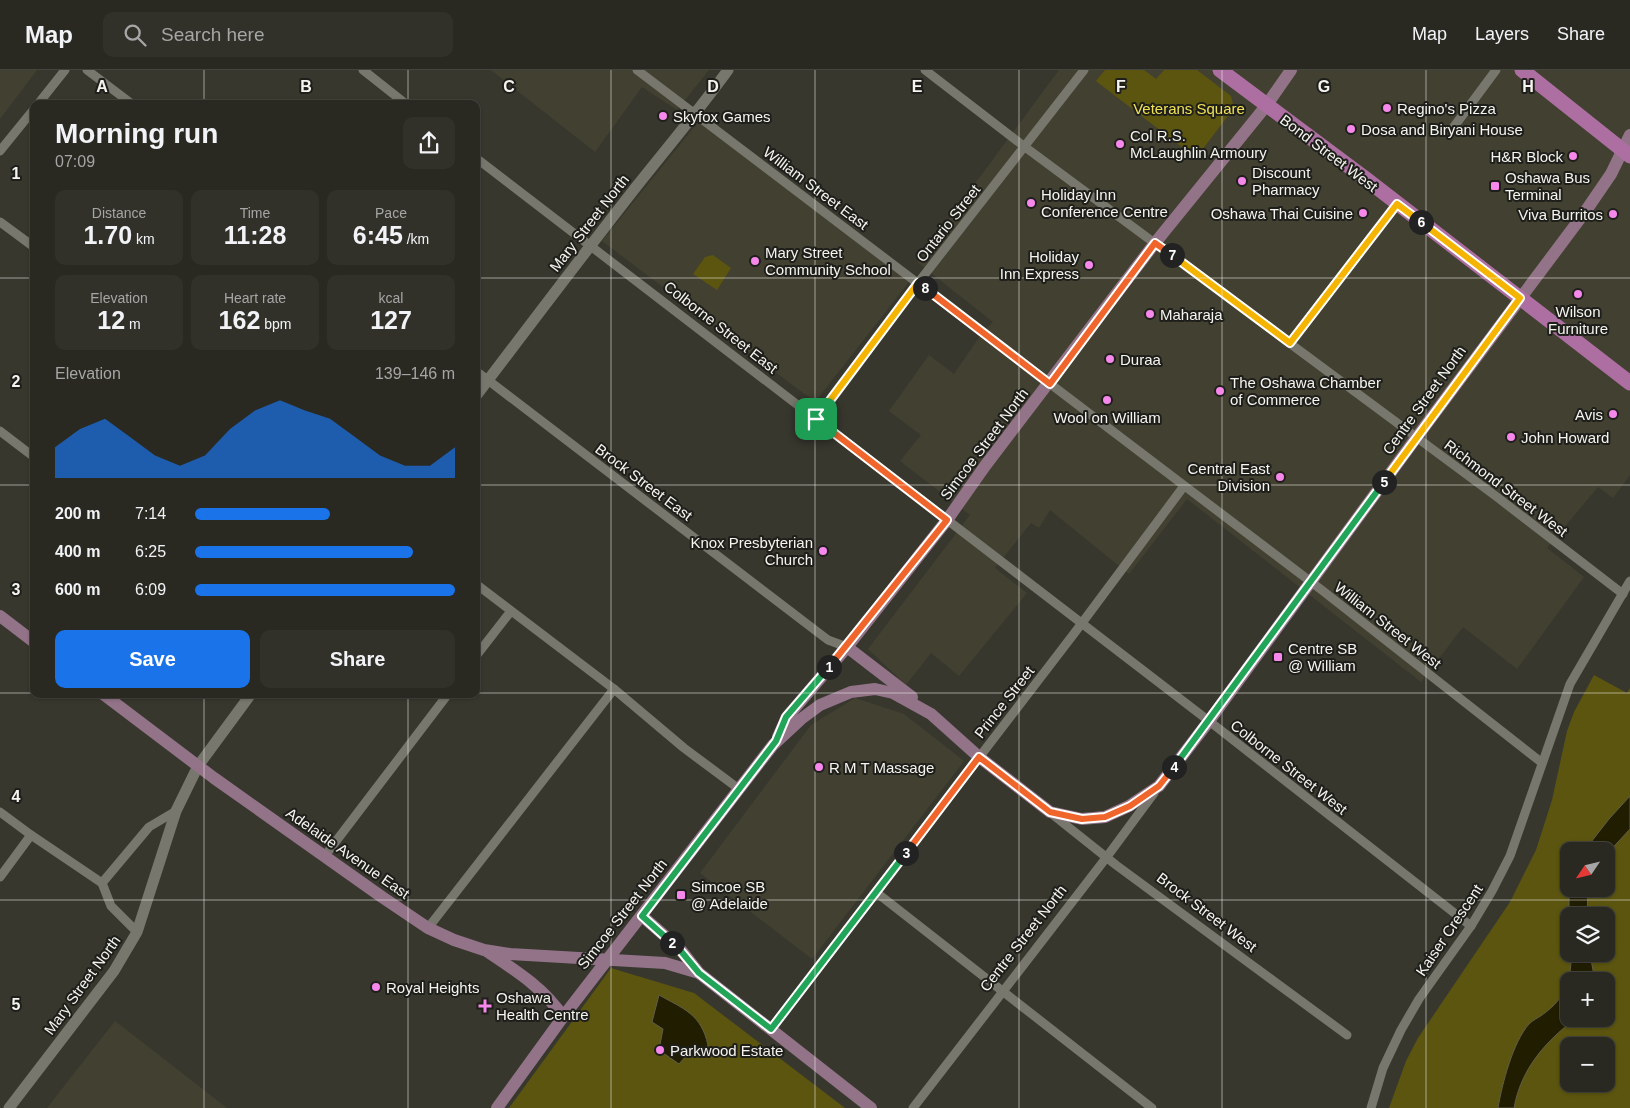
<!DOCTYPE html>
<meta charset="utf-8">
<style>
body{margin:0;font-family:Helvetica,sans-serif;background:#31312a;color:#f1f3f6;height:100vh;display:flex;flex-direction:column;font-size:19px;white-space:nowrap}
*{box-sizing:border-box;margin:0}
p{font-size:16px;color:#a5a6a5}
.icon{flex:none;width:28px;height:28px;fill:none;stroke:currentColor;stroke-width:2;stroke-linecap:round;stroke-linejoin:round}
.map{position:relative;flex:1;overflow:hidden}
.side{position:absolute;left:30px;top:30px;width:450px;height:598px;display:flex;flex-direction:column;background:#292922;border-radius:10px;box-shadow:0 1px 4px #0004,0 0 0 1px #454540}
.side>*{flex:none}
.needle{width:32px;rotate:235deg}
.controls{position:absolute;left:1560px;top:772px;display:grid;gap:10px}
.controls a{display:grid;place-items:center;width:55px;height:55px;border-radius:10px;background:#292922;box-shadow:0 1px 4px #0004,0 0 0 1px #454540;font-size:25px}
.pin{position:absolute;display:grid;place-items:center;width:42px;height:42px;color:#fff;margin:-21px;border-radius:10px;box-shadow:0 2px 8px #0006}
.km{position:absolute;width:25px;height:25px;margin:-12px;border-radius:50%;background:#222;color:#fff;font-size:14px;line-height:25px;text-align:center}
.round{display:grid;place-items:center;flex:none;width:52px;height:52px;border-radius:10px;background:#31312a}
.summary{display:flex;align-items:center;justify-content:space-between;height:85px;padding:0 25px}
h1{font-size:28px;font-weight:600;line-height:38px}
.metrics{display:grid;grid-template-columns:repeat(3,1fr);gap:8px;height:85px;padding:5px 25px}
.metrics div{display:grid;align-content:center;border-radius:10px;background:#31312a;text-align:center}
.metrics b{font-size:25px;font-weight:600}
.metrics small{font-size:14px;font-weight:400}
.metrics p{font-size:14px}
.chart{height:140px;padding:10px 25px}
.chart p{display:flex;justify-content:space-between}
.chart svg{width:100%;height:90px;margin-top:5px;fill:#1a73e8;opacity:.7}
.primary-button{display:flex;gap:10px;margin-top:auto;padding:10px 25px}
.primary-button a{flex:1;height:58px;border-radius:10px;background:#1a73e8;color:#fff;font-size:20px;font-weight:600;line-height:58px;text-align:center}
.primary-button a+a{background:#31312a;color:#f1f3f6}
ul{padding:0 25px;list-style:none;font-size:16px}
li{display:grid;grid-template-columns:80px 60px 1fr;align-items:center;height:38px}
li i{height:12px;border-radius:6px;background:#1a73e8}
header{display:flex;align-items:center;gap:30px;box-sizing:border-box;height:70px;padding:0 25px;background:#292922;border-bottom:1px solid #454540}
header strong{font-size:24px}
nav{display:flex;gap:28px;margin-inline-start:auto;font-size:18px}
.search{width:350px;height:45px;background:#31312a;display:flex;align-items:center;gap:12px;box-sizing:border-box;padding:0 18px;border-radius:10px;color:#a5a6a5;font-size:19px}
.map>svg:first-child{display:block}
.built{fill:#424031}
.green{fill:#5c550f;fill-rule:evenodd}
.water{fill:#211d00;stroke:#615e48}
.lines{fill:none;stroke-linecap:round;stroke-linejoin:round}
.minor{stroke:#77776d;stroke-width:9}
.tertiary{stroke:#77776d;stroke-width:11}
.secondary{stroke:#927388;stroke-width:12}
.primary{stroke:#ad6fa2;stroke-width:15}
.split-1-casing{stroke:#fff;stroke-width:10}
.split-2-casing{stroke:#fff;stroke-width:10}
.split-3-casing{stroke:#fff;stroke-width:10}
.split-4-casing{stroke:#fff;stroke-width:10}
.split-5-casing{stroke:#fff;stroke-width:10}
.split-6-casing{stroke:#fff;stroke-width:10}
.split-7-casing{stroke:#fff;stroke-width:10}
.split-8-casing{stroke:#fff;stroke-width:10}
.split-9-casing{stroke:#fff;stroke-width:10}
.split-1{stroke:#f0652b;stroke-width:6}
.split-2{stroke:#22a559;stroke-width:6}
.split-3{stroke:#22a559;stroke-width:6}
.split-4{stroke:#f0652b;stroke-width:6}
.split-5{stroke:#22a559;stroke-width:6}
.split-6{stroke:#f5b400;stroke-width:6}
.split-7{stroke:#f5b400;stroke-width:6}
.split-8{stroke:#f0652b;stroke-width:6}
.split-9{stroke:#f5b400;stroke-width:6}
.grid{fill:none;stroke:#f5f4ef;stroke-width:1;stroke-opacity:0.55}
.poi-dot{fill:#f788eb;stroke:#1e1e1a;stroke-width:2}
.labels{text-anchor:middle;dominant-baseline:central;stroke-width:4;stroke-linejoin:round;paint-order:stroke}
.park-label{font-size:15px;fill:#f0e157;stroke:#1e1e1a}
.poi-label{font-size:15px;fill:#f5f4ef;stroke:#1e1e1a;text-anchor:start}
.street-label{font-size:15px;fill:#f5f4ef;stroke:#1e1e1a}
.grid-label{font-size:16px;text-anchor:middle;font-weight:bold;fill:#f5f4ef;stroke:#1e1e1a;stroke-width:4;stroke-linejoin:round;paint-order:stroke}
</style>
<header>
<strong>Map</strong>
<div class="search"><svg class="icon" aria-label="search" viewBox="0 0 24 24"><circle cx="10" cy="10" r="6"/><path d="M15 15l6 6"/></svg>Search here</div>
<nav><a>Map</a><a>Layers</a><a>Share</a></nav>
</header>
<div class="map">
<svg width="1630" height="1038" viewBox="0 0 1630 1038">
<rect width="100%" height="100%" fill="#37372e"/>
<!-- built -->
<g class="built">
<polygon points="0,0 37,0 0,49"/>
<polygon points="491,0 709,0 677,40 642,17 595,82"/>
<polygon points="1059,0 1630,0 1630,405 1613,428 1598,417 1547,478 1584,507 1517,599 1463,557 1421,612 1187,429 1129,504 1050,440 1039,458 1031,453 995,498 1027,523 959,606 931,583 906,615 868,579 970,445 900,391 921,365 889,341 929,285 954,304 982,263 993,252 917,192"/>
<polygon points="699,51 909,212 815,332 602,171"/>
<polygon points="855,628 904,644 964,691 812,889 700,803 811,655"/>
<polygon points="115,951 227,1038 47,1038"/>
</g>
<!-- green -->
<g class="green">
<polygon points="1105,0 1144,0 1156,9 1164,0 1197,0 1231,26 1234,38 1196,88 1096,11"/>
<polygon points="713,185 731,198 717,220 693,204 705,187"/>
<path d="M 1594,605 L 1627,623 L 1630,618 L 1630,1038 L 1389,1038 L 1406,991 L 1418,968 L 1510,832 L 1536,780 L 1552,730 L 1567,661 L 1574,642 ZM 1569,781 L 1606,781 L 1606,819 L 1569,819 ZM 1569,846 L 1606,846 L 1606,884 L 1569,884 ZM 1569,911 L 1606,911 L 1606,949 L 1569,949 ZM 1569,976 L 1606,976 L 1606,1014 L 1569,1014 Z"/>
<polygon points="611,898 694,923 845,1038 509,1038"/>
</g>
<!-- water -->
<g class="water">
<polygon points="1630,726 1630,759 1606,785 1606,781 1584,781 1609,749"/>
<polygon points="1569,819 1588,819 1587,846 1569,846"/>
<polygon points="1572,884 1590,884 1595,911 1569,911"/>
<path d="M 1569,912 L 1569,949 L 1575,949 C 1545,972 1521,999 1514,1038 L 1498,1038 C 1502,1014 1513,972 1529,954 C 1533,950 1538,948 1542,945 C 1555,936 1563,926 1569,912 Z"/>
<path d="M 659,925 C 684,939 701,944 708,975 L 702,984 L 686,986 L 679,994 L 659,980 L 663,959 L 652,952 Z"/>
</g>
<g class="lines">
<!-- minor -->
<g class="minor">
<polyline points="87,0 132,34"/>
<polyline points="363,0 406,34"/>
<polyline points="637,0 1323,521 1541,692"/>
<polyline points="925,0 1025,77 1497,427 1623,524"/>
<polyline points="38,34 65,0"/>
<polyline points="1453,58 1496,0"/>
<polyline points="0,81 34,39"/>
<polyline points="476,88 1209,651 1471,856"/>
<polyline points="0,152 34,177"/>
<polyline points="1290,273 1397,134"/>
<polyline points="476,301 828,570 847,577"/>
<polyline points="817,349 918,213 1084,0"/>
<polyline points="0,361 34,387"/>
<polyline points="476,514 614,619 684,678 739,719"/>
<polyline points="476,586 511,541"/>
<polyline points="0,742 31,765 102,813 111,836 137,862"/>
<polyline points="1052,744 1116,795 1347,965"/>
<polyline points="324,787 448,624"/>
<polyline points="0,807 31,765"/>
<polyline points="102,813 149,757 176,741"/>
<polyline points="877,823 1152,1038"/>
<polyline points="428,858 614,619"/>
<polyline points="771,959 1076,561 1184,416"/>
<polyline points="913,1038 1106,788 1154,723"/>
<polyline points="1371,1038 1383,998 1401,960 1419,929 1471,856 1492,821 1510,786 1570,614 1630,511"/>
</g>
<!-- tertiary -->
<g class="tertiary">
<path d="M 476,326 C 529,256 582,186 636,117 C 667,78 699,40 728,0"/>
<polyline points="9,1038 114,901 137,862 176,741 198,696 251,624"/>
</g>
<!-- secondary -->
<g class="secondary">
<polyline points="0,546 34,572"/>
<polyline points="847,577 912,627"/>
<polyline points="103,624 214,708 382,827 428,858 454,870 484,880 510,884 665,893 699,903 871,1038"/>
<polyline points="778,667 787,647 847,577 947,450 985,396 1155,173 1266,36 1291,0"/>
<polyline points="642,846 680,879 699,903"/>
<path d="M 488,882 C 515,900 545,919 563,947"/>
<polyline points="497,1038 563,947 773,675 801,649 820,635 851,622 875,619 893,623 931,644 979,687 1050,742 1082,749 1105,747 1129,736 1159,716 1209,651 1416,368 1585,142 1611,104 1630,65"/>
</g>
<!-- primary -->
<g class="primary">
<polyline points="1220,0 1366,109 1630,313"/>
<polyline points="1522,0 1630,86"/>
</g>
</g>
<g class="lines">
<!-- split-1 casing -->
<g class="split-1-casing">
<polyline id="split-1" points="816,349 947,450 829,597"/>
</g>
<!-- split-2 casing -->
<g class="split-2-casing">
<polyline id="split-2" points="672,873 642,846 776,671 786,647 829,597"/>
</g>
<!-- split-3 casing -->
<g class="split-3-casing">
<polyline id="split-3" points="672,873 680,880 699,903 771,959 906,783"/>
</g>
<!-- split-4 casing -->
<g class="split-4-casing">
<polyline id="split-4" points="906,783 979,687 1050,742 1082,749 1105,747 1130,736 1159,716 1174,697"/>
</g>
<!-- split-5 casing -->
<g class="split-5-casing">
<polyline id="split-5" points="1174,697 1384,412"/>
</g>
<!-- split-6 casing -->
<g class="split-6-casing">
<polyline id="split-6" points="1384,412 1520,228 1421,152"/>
</g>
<!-- split-7 casing -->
<g class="split-7-casing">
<polyline id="split-7" points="1172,185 1290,273 1397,134 1421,152"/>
</g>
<!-- split-8 casing -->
<g class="split-8-casing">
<polyline id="split-8" points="925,218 1050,314 1155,173 1172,185"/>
</g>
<!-- split-9 casing -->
<g class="split-9-casing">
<polyline id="split-9" points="816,349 918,213 925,218"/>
</g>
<!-- split-1 -->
<use href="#split-1" class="split-1"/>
<!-- split-2 -->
<use href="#split-2" class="split-2"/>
<!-- split-3 -->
<use href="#split-3" class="split-3"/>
<!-- split-4 -->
<use href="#split-4" class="split-4"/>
<!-- split-5 -->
<use href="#split-5" class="split-5"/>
<!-- split-6 -->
<use href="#split-6" class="split-6"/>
<!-- split-7 -->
<use href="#split-7" class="split-7"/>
<!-- split-8 -->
<use href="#split-8" class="split-8"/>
<!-- split-9 -->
<use href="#split-9" class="split-9"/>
</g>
<!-- grid -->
<path class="grid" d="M 204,0 L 204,34M 408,0 L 408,34M 611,0 L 611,1038M 815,0 L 815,1038M 1019,0 L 1019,1038M 1222,0 L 1222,1038M 1426,0 L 1426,1038M 0,208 L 34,208M 476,208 L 1630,208M 0,415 L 34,415M 476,415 L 1630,415M 0,623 L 34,623M 476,623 L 1630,623M 204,624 L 204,1038M 408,624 L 408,1038M 0,830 L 1630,830"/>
<!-- markers -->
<g class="poi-dot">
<circle cx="1387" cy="38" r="5"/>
<circle cx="663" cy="46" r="5"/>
<circle cx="1351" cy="59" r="5"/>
<circle cx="1120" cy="74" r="5"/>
<circle cx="1573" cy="86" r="5"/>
<circle cx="1242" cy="111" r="5"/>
<rect x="1490" y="111" width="10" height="10" rx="2.5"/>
<circle cx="1031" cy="133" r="5"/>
<circle cx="1363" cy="143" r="5"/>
<circle cx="1613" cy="144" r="5"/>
<circle cx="755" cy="191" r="5"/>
<circle cx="1089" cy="195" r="5"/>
<circle cx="1578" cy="224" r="5"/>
<circle cx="1150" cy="244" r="5"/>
<circle cx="1110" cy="289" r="5"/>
<circle cx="1220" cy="321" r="5"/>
<circle cx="1107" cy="330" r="5"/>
<circle cx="1613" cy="344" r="5"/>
<circle cx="1511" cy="367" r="5"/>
<circle cx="1280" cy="407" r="5"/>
<circle cx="823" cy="481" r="5"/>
<rect x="1273" y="582" width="10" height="10" rx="2.5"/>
<circle cx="819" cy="697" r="5"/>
<rect x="676" y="820" width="10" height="10" rx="2.5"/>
<circle cx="376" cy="917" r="5"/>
<path d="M482.5 928.5h5v5h5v5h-5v5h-5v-5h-5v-5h5z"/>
<circle cx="660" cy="980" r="5"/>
</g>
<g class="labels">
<!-- park labels -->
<g class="park-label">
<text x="1189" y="38">Veterans Square</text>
</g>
<!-- poi labels -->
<g class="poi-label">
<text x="1397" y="38">Regino's Pizza</text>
<text x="673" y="46">Skyfox Games</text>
<text x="1361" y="59">Dosa and Biryani House</text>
<text x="1130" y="65">Col R.S.<tspan x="1130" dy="17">McLaughlin Armoury</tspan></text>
<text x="1563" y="86" text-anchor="end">H&amp;R Block</text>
<text x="1252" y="102">Discount<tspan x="1252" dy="17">Pharmacy</tspan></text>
<text x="1505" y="107">Oshawa Bus<tspan x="1505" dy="17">Terminal</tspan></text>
<text x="1041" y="124">Holiday Inn<tspan x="1041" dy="17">Conference Centre</tspan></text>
<text x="1353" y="143" text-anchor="end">Oshawa Thai Cuisine</text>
<text x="1603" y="144" text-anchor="end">Viva Burritos</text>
<text x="765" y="182">Mary Street<tspan x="765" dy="17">Community School</tspan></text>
<text x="1079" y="186" text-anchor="end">Holiday<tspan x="1079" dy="17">Inn Express</tspan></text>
<text x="1578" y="241" text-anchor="middle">Wilson<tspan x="1578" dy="17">Furniture</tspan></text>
<text x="1160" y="244">Maharaja</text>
<text x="1120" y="289">Duraa</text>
<text x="1230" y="312">The Oshawa Chamber<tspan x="1230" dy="17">of Commerce</tspan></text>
<text x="1603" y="344" text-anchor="end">Avis</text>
<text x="1107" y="347" text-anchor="middle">Wool on William</text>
<text x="1521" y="367">John Howard</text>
<text x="1270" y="398" text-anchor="end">Central East<tspan x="1270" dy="17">Division</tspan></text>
<text x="813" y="472" text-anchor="end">Knox Presbyterian<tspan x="813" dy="17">Church</tspan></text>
<text x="1288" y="578">Centre SB<tspan x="1288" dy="17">@ William</tspan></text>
<text x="829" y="697">R M T Massage</text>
<text x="691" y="816">Simcoe SB<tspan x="691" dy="17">@ Adelaide</tspan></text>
<text x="386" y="917">Royal Heights</text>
<text x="496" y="927">Oshawa<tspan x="496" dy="17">Health Centre</tspan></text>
<text x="670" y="980">Parkwood Estate</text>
</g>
<!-- street labels -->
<g class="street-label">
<text transform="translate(1329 83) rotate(37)">Bond Street West</text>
<text transform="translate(816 118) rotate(37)">William Street East</text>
<text transform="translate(589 153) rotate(-52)">Mary Street North</text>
<text transform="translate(948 153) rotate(-52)">Ontario Street</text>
<text transform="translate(721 257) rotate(38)">Colborne Street East</text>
<text transform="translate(1424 330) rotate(-54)">Centre Street North</text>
<text transform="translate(984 374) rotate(-53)">Simcoe Street North</text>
<text transform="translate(644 412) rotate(37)">Brock Street East</text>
<text transform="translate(1506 418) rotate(37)">Richmond Street West</text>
<text transform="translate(1388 555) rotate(38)">William Street West</text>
<text transform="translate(1004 632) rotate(-52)">Prince Street</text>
<text transform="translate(1289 697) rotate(38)">Colborne Street West</text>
<text transform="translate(348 783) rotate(35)">Adelaide Avenue East</text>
<text transform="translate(1207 842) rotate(37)">Brock Street West</text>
<text transform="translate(622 844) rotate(-52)">Simcoe Street North</text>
<text transform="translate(1449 860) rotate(-56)">Kaiser Crescent</text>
<text transform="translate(1023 868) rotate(-52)">Centre Street North</text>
<text transform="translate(82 915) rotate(-54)">Mary Street North</text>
</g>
</g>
<g class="grid-label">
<text x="102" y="22">A</text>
<text x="306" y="22">B</text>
<text x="509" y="22">C</text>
<text x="713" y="22">D</text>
<text x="917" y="22">E</text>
<text x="1121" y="22">F</text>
<text x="1324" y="22">G</text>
<text x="1528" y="22">H</text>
<text x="16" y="109">1</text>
<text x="16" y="317">2</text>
<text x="16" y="525">3</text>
<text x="16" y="732">4</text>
<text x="16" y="940">5</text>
</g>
</svg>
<div class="controls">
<a><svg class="needle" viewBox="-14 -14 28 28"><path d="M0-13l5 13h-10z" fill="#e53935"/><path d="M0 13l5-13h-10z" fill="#a5a6a5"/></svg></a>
<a><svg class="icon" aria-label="layers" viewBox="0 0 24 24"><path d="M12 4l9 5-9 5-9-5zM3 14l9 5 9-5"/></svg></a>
<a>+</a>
<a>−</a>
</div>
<div class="pin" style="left:816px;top:349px;background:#1e9e55"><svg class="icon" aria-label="arrive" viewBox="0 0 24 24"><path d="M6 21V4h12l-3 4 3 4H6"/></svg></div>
<b class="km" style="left:829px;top:597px">1</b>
<b class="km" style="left:672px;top:873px">2</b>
<b class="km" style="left:906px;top:783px">3</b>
<b class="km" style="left:1174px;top:697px">4</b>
<b class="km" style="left:1384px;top:412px">5</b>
<b class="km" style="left:1421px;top:152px">6</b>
<b class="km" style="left:1172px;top:185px">7</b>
<b class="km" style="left:925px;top:218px">8</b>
<section class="side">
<div class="summary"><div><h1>Morning run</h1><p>07:09</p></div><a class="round"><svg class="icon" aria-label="share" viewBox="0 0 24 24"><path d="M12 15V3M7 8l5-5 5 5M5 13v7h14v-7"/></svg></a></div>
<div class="metrics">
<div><p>Distance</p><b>1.70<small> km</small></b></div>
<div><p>Time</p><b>11:28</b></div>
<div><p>Pace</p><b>6:45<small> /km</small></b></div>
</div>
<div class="metrics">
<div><p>Elevation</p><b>12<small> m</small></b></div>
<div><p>Heart rate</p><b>162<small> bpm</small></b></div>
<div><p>kcal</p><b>127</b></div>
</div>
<div class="chart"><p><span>Elevation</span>139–146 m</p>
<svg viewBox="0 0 160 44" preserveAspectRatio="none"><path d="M0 44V29L10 20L20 15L30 24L40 33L50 38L60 33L70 20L80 11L90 6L100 11L110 15L120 24L130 33L140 38L150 38L160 29V44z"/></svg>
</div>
<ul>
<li><b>200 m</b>7:14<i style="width:52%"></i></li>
<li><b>400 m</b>6:25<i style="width:84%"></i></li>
<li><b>600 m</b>6:09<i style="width:100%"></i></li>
</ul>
<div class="primary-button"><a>Save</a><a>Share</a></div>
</section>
</div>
